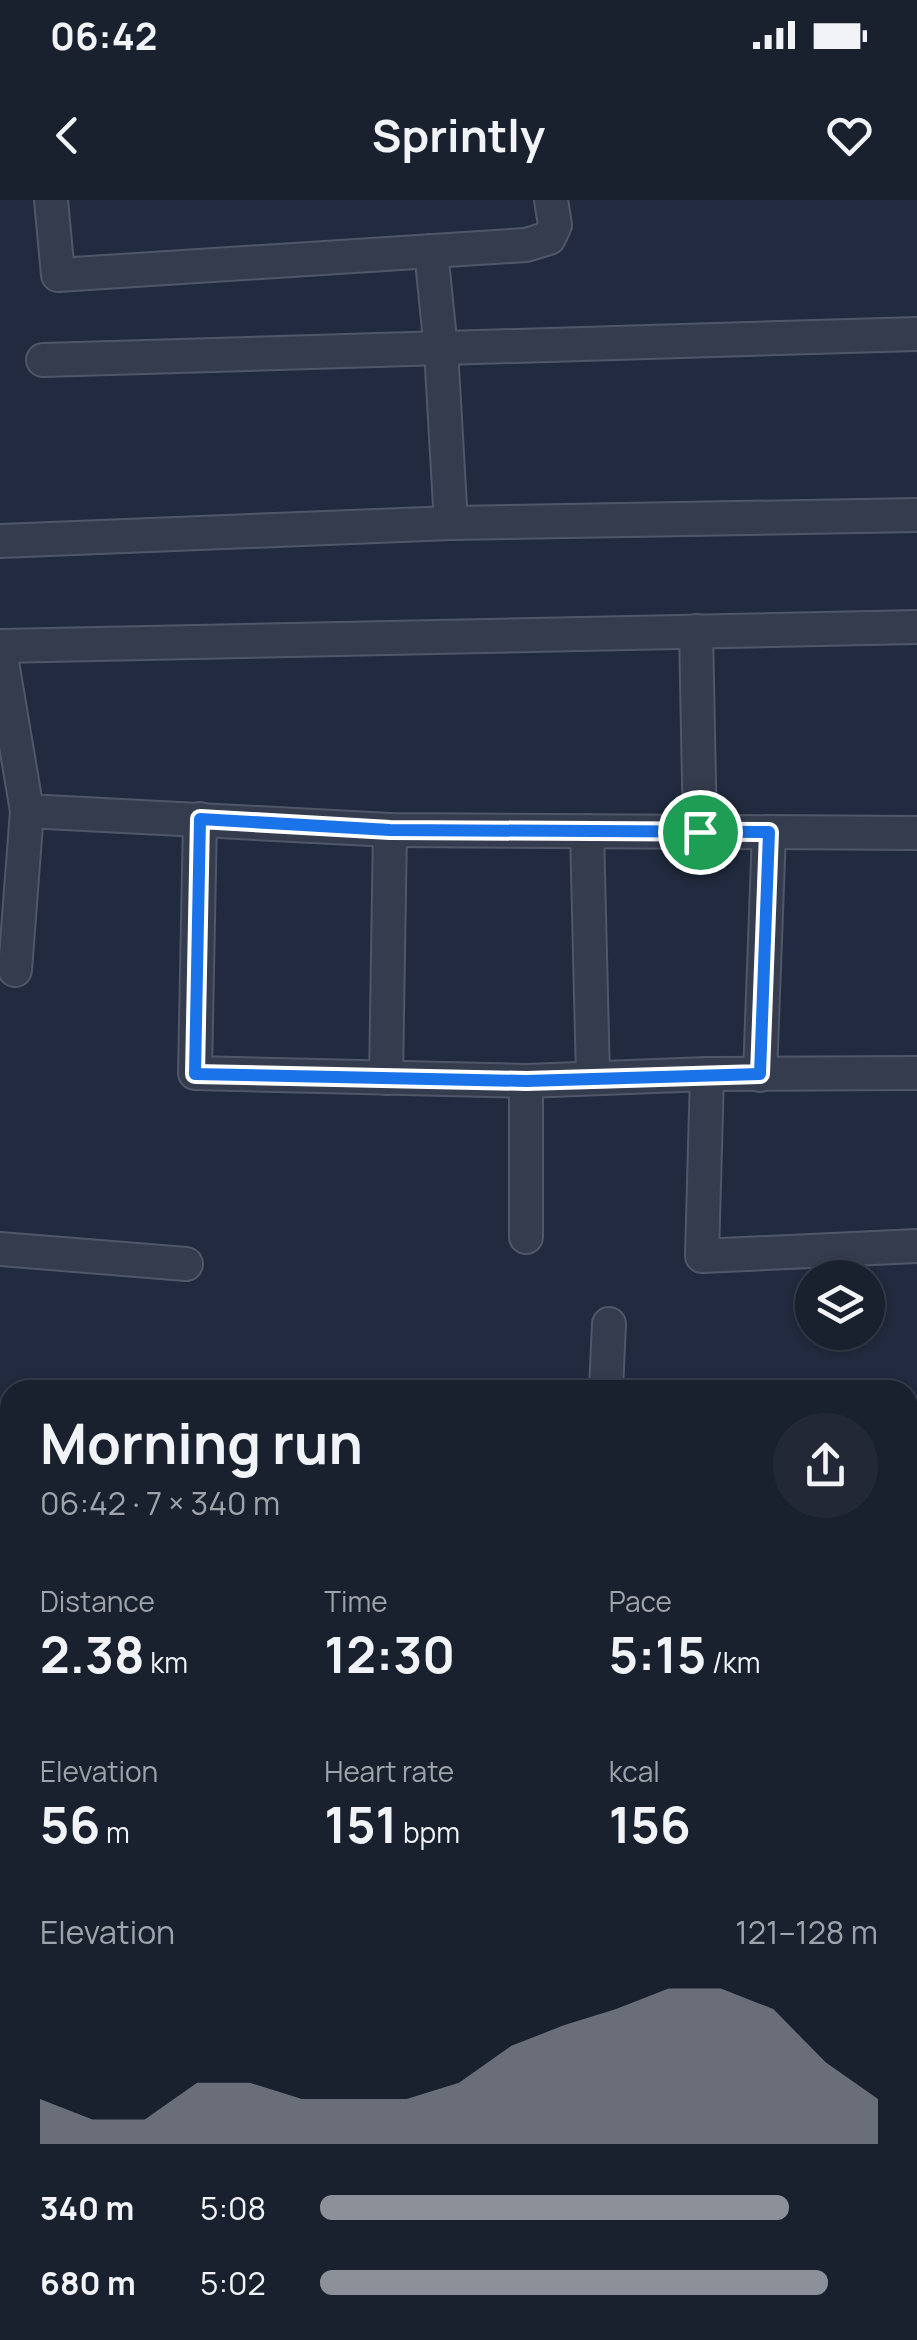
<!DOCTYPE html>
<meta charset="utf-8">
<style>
body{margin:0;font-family:Manrope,sans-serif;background:#222836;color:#f1f3f6;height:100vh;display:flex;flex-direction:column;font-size:38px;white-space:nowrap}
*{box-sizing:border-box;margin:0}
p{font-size:32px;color:#9fa3aa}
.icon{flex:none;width:55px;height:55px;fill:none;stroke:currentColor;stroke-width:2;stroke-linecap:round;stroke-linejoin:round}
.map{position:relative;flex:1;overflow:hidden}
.drawer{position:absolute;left:0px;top:1180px;width:918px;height:960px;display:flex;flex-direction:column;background:#19202e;border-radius:30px 30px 0 0;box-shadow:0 2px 8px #0004,0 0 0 2px #373e4a}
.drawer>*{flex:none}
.tools{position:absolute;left:795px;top:1060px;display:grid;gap:20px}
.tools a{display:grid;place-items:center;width:90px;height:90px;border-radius:50%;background:#19202e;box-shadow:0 2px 8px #0004,0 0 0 2px #373e4a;font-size:50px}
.pin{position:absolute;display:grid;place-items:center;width:85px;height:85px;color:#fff;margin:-42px;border:5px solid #fff;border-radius:50%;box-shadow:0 2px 10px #0007}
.round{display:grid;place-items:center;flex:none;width:105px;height:105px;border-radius:52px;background:#222836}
.summary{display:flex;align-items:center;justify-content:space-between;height:170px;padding:0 40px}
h1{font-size:55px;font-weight:700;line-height:75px}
.figures{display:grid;grid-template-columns:repeat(3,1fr);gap:15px;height:170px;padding:10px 40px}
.figures div{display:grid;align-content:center}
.figures b{font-size:50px;font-weight:700}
.figures small{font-size:28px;font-weight:400}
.figures p{font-size:28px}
.chart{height:280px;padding:20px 40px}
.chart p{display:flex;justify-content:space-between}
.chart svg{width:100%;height:180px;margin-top:10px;fill:#8c9099;opacity:.7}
ul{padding:0 40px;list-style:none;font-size:32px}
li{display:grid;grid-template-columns:160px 120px 1fr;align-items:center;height:75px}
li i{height:25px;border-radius:12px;background:#8c9099}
.status{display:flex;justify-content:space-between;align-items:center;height:70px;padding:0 50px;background:#19202e;direction:ltr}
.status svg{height:28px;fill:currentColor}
header{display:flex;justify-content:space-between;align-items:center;height:130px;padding:0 40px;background:#19202e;font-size:45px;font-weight:700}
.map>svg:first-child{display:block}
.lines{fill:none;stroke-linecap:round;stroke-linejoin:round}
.minor-casing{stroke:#505769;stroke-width:36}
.minor{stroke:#353c4e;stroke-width:32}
.route-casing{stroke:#fff;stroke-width:20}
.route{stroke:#1a73e8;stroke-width:12}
</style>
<div class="status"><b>06:42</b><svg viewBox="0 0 49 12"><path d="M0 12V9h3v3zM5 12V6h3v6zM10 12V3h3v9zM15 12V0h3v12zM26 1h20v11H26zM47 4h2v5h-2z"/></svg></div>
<header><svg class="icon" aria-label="back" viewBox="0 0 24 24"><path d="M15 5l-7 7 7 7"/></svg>Sprintly<svg class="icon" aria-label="heart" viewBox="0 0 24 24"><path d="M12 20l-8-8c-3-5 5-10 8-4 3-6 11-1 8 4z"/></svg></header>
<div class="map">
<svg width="917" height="2140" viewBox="0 0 917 2140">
<rect width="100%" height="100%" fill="#212a3e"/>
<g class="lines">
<!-- minor casing -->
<g class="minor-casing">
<g id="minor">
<polyline points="51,0 58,75 526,45 549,38 555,25 551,0"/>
<polyline points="431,51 441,150 451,323"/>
<polyline points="43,160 917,134"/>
<polyline points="0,341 451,323 917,315"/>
<polyline points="696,431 700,632"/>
<polyline points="0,446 917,427"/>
<polyline points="0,450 27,611 390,630 917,633"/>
<polyline points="200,619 195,873 526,881"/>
<polyline points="587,631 593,878"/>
<polyline points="15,770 27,611"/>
<polyline points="707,874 917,873"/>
<polyline points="760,875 769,632"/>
<polyline points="386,878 390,630"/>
<polyline points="526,1037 526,881 707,874 702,1056 917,1046"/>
<polyline points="0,1049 186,1064"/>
<polyline points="606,1190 609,1124"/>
<polyline points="0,1380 10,1381"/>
<polyline points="908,1512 917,1513"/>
<polyline points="908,1692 917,1693"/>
<polyline points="908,1851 917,1851"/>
<polyline points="0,1968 10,1968"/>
<polyline points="908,2021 917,2021"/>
<polyline points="52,2130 53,2140"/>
<polyline points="219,2130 220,2140"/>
<polyline points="430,2140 431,2130"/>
</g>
</g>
<!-- minor -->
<use href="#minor" class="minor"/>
</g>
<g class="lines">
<!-- route casing -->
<g class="route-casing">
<polygon id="route" points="200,619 390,630 769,632 760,874 526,881 195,874"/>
</g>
<!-- route -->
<use href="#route" class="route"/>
</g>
</svg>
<div class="tools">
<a><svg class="icon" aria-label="layers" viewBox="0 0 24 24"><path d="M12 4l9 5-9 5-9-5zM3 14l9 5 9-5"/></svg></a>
</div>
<div class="pin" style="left:700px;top:632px;background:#1e9e55"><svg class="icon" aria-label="arrive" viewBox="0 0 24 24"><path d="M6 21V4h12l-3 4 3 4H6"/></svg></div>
<section class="drawer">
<div class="summary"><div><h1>Morning run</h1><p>06:42 · 7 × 340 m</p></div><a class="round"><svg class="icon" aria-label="share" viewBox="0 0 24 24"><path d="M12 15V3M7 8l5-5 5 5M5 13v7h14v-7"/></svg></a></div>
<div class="figures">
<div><p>Distance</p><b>2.38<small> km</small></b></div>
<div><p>Time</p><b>12:30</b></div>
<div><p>Pace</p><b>5:15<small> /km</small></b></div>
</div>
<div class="figures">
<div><p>Elevation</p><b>56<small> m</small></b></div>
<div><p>Heart rate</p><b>151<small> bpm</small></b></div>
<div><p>kcal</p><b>156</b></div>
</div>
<div class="chart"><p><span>Elevation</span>121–128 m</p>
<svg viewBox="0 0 160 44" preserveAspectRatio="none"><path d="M0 44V33L10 38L20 38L30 29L40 29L50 33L60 33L70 33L80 29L90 20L100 15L110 11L120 6L130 6L140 11L150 24L160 33V44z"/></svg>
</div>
<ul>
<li><b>340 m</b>5:08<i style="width:84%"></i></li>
<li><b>680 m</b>5:02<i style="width:91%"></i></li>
</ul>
</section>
</div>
